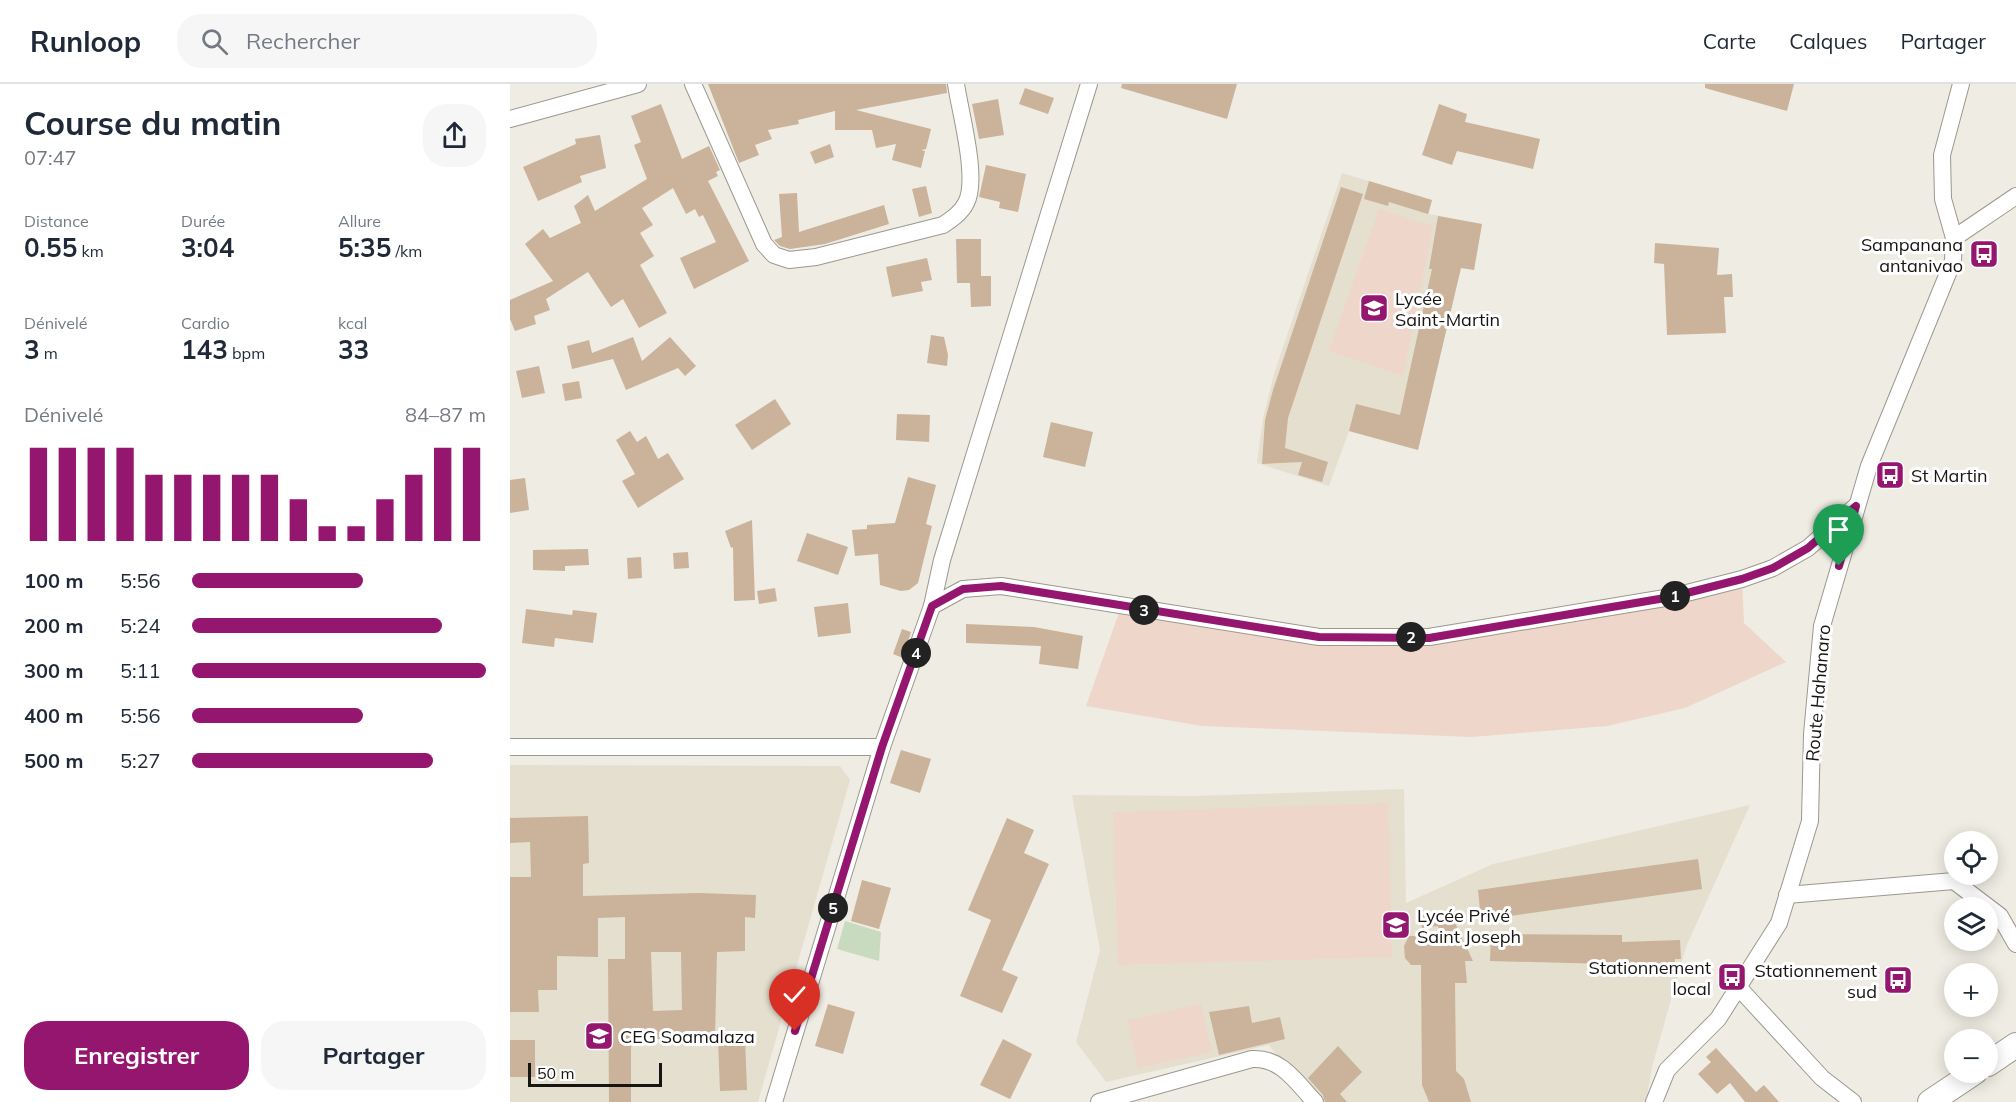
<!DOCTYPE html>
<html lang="fr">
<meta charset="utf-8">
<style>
body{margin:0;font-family:Mulish,sans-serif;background:#f6f6f7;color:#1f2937;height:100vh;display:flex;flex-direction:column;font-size:22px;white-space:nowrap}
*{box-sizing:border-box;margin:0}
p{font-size:20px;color:#747a83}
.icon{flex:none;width:33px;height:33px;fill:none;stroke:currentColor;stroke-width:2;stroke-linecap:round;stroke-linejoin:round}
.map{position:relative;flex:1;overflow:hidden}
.side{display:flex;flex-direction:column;background:#fff;width:510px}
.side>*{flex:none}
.fabs{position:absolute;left:1434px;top:747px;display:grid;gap:12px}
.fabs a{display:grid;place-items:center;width:54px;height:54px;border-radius:50%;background:#fff;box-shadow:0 3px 15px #0003;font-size:30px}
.scale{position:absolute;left:18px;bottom:15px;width:134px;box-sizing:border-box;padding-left:6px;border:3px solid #161512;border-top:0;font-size:16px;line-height:21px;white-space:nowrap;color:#161512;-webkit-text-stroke:4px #fff;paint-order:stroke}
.pin{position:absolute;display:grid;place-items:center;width:51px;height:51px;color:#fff;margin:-62px -26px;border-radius:50% 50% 50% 0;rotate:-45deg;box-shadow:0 0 6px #0007}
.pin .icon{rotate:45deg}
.km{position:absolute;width:30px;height:30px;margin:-15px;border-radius:50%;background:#222;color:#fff;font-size:16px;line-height:30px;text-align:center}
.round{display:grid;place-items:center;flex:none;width:63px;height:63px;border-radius:24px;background:#f6f6f7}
.head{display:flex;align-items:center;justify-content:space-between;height:102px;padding:0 24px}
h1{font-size:33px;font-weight:700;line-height:45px}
.figures{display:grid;grid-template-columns:repeat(3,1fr);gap:9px;height:102px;padding:6px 24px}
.figures div{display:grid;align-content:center}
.figures b{font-size:26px;font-weight:700}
.figures small{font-size:16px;font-weight:400}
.figures p{font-size:16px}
.chart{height:168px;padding:12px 24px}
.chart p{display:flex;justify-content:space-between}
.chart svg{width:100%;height:108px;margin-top:6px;stroke:#95166f;stroke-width:6}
.primary-button{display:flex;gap:12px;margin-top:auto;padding:12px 24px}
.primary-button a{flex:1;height:69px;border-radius:24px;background:#95166f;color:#fff;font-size:24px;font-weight:700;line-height:69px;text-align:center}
.primary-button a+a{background:#f6f6f7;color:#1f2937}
ul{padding:0 24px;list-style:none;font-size:20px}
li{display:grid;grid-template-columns:96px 72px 1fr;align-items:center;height:45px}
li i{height:15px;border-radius:8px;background:#95166f}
header{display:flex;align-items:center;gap:36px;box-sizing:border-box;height:84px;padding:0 30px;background:#fff;border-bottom:2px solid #e0e1e3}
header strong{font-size:28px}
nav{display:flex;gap:33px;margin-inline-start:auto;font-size:21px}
.search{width:420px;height:54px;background:#f6f6f7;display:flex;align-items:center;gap:15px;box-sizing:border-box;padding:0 21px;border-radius:24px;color:#747a83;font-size:22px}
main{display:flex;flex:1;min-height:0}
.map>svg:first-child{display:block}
.built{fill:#e5dfcf}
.green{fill:#eed6ca}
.water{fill:#c9dbbe}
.building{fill:#cab39a;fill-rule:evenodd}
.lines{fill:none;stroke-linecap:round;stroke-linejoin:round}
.street-casing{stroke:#9b988f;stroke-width:18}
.secondary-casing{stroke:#9b988f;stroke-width:26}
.street{stroke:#fff;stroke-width:16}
.secondary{stroke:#fff;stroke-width:24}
.route-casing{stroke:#fff;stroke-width:12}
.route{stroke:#95166f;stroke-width:8}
.labels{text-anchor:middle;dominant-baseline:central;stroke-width:6;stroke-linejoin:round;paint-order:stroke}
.poi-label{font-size:18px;fill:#161512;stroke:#fff;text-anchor:start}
.street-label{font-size:18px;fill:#161512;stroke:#fff}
</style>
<header>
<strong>Runloop</strong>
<div class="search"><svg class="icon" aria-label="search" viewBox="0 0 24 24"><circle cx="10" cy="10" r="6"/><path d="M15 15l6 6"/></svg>Rechercher</div>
<nav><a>Carte</a><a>Calques</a><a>Partager</a></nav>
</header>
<main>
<section class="side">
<div class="head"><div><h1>Course du matin</h1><p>07:47</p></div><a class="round"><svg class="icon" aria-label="share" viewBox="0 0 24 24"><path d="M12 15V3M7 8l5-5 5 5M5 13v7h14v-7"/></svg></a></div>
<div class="figures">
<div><p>Distance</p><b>0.55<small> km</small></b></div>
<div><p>Durée</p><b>3:04</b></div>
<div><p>Allure</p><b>5:35<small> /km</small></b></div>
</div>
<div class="figures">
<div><p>Dénivelé</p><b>3<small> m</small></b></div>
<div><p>Cardio</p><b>143<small> bpm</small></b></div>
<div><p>kcal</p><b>33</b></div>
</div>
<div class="chart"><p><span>Dénivelé</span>84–87 m</p>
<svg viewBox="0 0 160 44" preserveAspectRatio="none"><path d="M5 44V6M15 44V6M25 44V6M35 44V6M45 44V17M55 44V17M65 44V17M75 44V17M85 44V17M95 44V27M105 44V38M115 44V38M125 44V27M135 44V17M145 44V6M155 44V6"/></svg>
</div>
<ul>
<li><b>100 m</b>5:56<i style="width:58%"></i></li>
<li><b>200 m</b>5:24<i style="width:85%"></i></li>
<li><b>300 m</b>5:11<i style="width:100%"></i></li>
<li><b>400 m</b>5:56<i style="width:58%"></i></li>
<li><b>500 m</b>5:27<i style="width:82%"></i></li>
</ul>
<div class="primary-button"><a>Enregistrer</a><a>Partager</a></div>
</section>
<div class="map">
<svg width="1506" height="1018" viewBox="0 0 1506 1018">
<rect width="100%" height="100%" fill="#efece3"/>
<!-- built -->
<g class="built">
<polygon points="832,89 922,116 919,130 972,140 964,186 945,183 949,191 908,366 839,347 819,402 747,379 753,334 764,290"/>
<polygon points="0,681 330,682 340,696 248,1018 0,1018"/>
<polygon points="894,705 896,819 983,780 1240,721 1176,863 1142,983 1136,1018 810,1018 770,976 759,961 596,998 566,958 590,866 562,711 684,712"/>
</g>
<!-- green -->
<g class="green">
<polygon points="869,125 923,142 893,292 819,267"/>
<polygon points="1232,495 1234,539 1276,578 1175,624 1097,642 962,653 692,642 576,622 611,523 743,544 919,553"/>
<polygon points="878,719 882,873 608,881 603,728"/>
<polygon points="691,920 702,968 628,984 618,936"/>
</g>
<!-- water -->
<polygon class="water" points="335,837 371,848 369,877 327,865"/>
<!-- building -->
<g class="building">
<polygon points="198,0 436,0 437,9 346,26 421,45 416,65 411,66 415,67 411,84 382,76 386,60 366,64 362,46 325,46 325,27 288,36 289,40 258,46 262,55 245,61 249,71 229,79"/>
<polygon points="612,0 727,0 717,35 611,4"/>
<polygon points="1195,0 1284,0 1277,27 1195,4"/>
<polygon points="515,4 544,14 538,30 509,20"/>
<polygon points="488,15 494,51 469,55 462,20"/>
<polygon points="151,20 172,75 199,62 210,86 206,88 208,92 198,97 239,177 184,205 170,174 206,158 193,131 189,133 185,125 176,130 163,104 132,124 143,141 130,149 144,172 130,181 157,229 129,244 113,215 101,223 78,188 36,215 40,226 24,232 26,240 5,247 0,235 0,216 43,197 15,160 33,145 40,154 71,139 64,122 78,111 85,127 137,95 124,61 131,58 121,32"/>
<polygon points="929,20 957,30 955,38 1030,55 1023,85 947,67 942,81 912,71"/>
<polygon points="90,51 96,84 70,92 72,98 28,117 13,83 66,60 65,55"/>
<polygon points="320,60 324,73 305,80 300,68"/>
<polygon points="476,81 516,90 508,128 489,124 490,118 469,113"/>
<polygon points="859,97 922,116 918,130 879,118 878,122 854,115"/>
<polygon points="416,102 422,129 409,133 402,105"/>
<polygon points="831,103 853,110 778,334 775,364 818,378 812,398 788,391 792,378 752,380 755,336 763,306"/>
<polygon points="287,109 289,148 374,121 379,140 315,160 280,165 270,162 264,156 272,153 269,110"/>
<polygon points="928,132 972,140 964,186 951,184 908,366 839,347 846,320 890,331 922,185 919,185"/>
<polygon points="446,155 471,155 471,192 481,192 481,222 461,223 460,199 447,199"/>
<polygon points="1145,159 1209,164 1207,191 1222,190 1223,213 1214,213 1216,249 1157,251 1154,180 1144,179"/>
<polygon points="417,174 422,196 411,198 413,207 382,213 376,183"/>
<polygon points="421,251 434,253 438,271 437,282 417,279"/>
<polygon points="123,253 132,277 160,253 186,282 175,292 168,284 116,306 103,275 62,285 57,262 79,256 82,269"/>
<polygon points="29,282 35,309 12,314 6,287"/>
<polygon points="69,297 72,314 55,317 52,300"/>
<polygon points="265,315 281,340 242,366 225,341"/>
<polygon points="387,330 420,331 419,358 386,356"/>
<polygon points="541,338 583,348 575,383 533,373"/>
<polygon points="120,347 127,358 136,352 148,375 158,369 174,395 128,424 112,397 125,390 106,356"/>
<polygon points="398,393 426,401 416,440 422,442 408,499 399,506 391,507 370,501 368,470 345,472 342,446 357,445 357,441 385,439"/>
<polygon points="15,394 19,426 0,429 0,396"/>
<polygon points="242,436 245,516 224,517 223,463 221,464 215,447"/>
<polygon points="297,449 338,463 328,491 287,477"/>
<polygon points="78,465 79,481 55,482 55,487 23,486 23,466"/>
<polygon points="178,468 179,484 164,485 163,469"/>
<polygon points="131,473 132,494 118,495 117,474"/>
<polygon points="265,504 267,517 249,520 247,507"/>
<polygon points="338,519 341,549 308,553 304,523"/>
<polygon points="16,525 62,531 63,526 87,529 83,559 45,554 44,563 12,559"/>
<polygon points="456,540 524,543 573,552 568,585 529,580 531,562 456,559"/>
<polygon points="392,545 401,548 393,574 383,570"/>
<polygon points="391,666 421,675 410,709 380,699"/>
<path d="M 78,732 L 79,779 L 73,780 L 73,812 L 189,809 L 246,811 L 245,834 L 235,833 L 235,867 L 207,868 L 205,953 L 121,956 L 121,1018 L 99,1018 L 98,875 L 115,875 L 115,833 L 88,834 L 88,873 L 47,872 L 47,906 L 28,906 L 29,928 L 0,928 L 0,793 L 21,793 L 20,758 L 0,759 L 0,734 ZM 141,868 L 171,868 L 172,926 L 143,927 Z"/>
<polygon points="497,734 524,746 514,769 539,780 492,886 508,893 492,929 450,912 481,836 458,826"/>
<polygon points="1188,775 1192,805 971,836 968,806"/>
<polygon points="352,796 381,804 369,845 341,837"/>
<polygon points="951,827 952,840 946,841 963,877 955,877 957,899 945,899 946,987 954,995 961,1018 919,1018 912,1001 911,881 901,881 895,874 894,862 899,852 929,852 928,842 912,844 911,831"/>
<polygon points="981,850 1112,851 1112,858 1170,856 1171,875 1165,875 1165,885 1136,886 1136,881 980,877"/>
<polygon points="318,920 345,928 333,970 305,962"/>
<polygon points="739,922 742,939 770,933 775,955 709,971 699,928"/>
<polygon points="235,954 237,1006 210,1007 208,955"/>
<polygon points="493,955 522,970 500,1015 470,1001"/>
<rect x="0" y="956" width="25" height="37"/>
<polygon points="828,962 852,988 830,1010 837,1018 815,1018 813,1011 798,994"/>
<polygon points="1206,964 1246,1008 1254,1001 1269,1018 1235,1018 1220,999 1207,1010 1188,990 1201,978 1196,973"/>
</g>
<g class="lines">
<!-- street casing -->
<g class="street-casing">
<g id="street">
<path d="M 183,0 L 254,160 L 264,171 L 279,176 L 306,173 L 433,141 C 442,135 451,129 456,119 C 469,95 450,28 446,0"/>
<polyline points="0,35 128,0"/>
<polyline points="1444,154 1506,112"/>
<polyline points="422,522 453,505 491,502 809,553 919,553 1161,513 1232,495 1263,484 1298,464 1346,422"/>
<polyline points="0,663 372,663"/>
<polyline points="1277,811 1444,797 1490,832 1506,860"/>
<polyline points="1229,904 1312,994 1343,1018"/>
<polyline points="264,1018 372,663 422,522 432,476 579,0"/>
<path d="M 589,1018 L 742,975 C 771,973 787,999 805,1018"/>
<polyline points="1144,1018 1157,986 1208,935 1269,839 1300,737 1302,650 1312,542 1359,382 1443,177 1444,154 1433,115 1432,71 1451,0"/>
</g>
</g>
<!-- secondary casing -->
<g class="secondary-casing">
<g id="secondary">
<polyline points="1478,980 1506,961"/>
<polyline points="1420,1018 1465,988"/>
</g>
</g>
<!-- street -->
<use href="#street" class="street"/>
<!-- secondary -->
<use href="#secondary" class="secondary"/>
</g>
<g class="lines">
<!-- route casing -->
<g class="route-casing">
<polyline id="route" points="285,947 372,663 422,522 453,505 491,502 809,553 919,554 1161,513 1232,495 1263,484 1298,464 1346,422 1329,482"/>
</g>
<!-- route -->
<use href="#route" class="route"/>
</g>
<!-- icons -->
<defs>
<g id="bus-square" transform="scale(1.5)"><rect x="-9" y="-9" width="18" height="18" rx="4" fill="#95166f" stroke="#fff"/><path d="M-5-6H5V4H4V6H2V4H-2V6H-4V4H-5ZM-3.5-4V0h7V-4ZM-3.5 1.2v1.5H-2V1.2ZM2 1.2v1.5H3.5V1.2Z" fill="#fff"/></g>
<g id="school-square" transform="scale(1.5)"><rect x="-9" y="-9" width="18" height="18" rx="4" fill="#95166f" stroke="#fff"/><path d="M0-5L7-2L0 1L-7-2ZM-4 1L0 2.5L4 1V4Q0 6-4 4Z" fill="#fff"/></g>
<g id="university-square" transform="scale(1.5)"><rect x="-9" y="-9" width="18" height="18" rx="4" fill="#95166f" stroke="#fff"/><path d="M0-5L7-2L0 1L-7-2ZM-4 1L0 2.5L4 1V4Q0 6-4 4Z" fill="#fff"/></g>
</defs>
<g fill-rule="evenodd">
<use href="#bus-square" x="1474" y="170"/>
<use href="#school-square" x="864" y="224"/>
<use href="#bus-square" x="1380" y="391"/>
<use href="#school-square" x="886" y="841"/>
<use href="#bus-square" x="1222" y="893"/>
<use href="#bus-square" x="1388" y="896"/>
<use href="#university-square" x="89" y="952"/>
</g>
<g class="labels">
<!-- poi labels -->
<g class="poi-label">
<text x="1453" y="160" text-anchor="end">Sampanana<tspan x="1453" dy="21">antanivao</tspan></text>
<text x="885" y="214">Lycée<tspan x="885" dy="21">Saint-Martin</tspan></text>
<text x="1401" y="391">St Martin</text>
<text x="907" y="831">Lycée Privé<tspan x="907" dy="21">Saint Joseph</tspan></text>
<text x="1201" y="883" text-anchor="end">Stationnement<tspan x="1201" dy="21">local</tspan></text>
<text x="1367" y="886" text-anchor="end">Stationnement<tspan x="1367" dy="21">sud</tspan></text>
<text x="110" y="952">CEG Soamalaza</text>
</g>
<!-- street labels -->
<g class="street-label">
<text transform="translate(1308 609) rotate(-85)">Route Hahanaro</text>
</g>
</g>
</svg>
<div class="fabs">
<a><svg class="icon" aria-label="locate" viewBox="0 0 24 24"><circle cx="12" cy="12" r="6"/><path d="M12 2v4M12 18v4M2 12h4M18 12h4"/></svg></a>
<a><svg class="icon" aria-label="layers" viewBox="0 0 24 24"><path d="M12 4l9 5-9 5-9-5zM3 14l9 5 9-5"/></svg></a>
<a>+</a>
<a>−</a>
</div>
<div class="scale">50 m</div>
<div class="pin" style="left:1329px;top:482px;background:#1e9e55"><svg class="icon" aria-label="arrive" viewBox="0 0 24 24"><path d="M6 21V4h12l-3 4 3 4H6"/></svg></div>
<div class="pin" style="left:285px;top:947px;background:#d93025"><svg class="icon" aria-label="check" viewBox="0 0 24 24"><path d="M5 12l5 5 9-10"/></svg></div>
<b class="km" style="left:1165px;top:512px">1</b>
<b class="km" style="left:901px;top:553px">2</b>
<b class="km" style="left:634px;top:526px">3</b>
<b class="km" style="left:406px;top:569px">4</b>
<b class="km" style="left:323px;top:824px">5</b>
</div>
</main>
